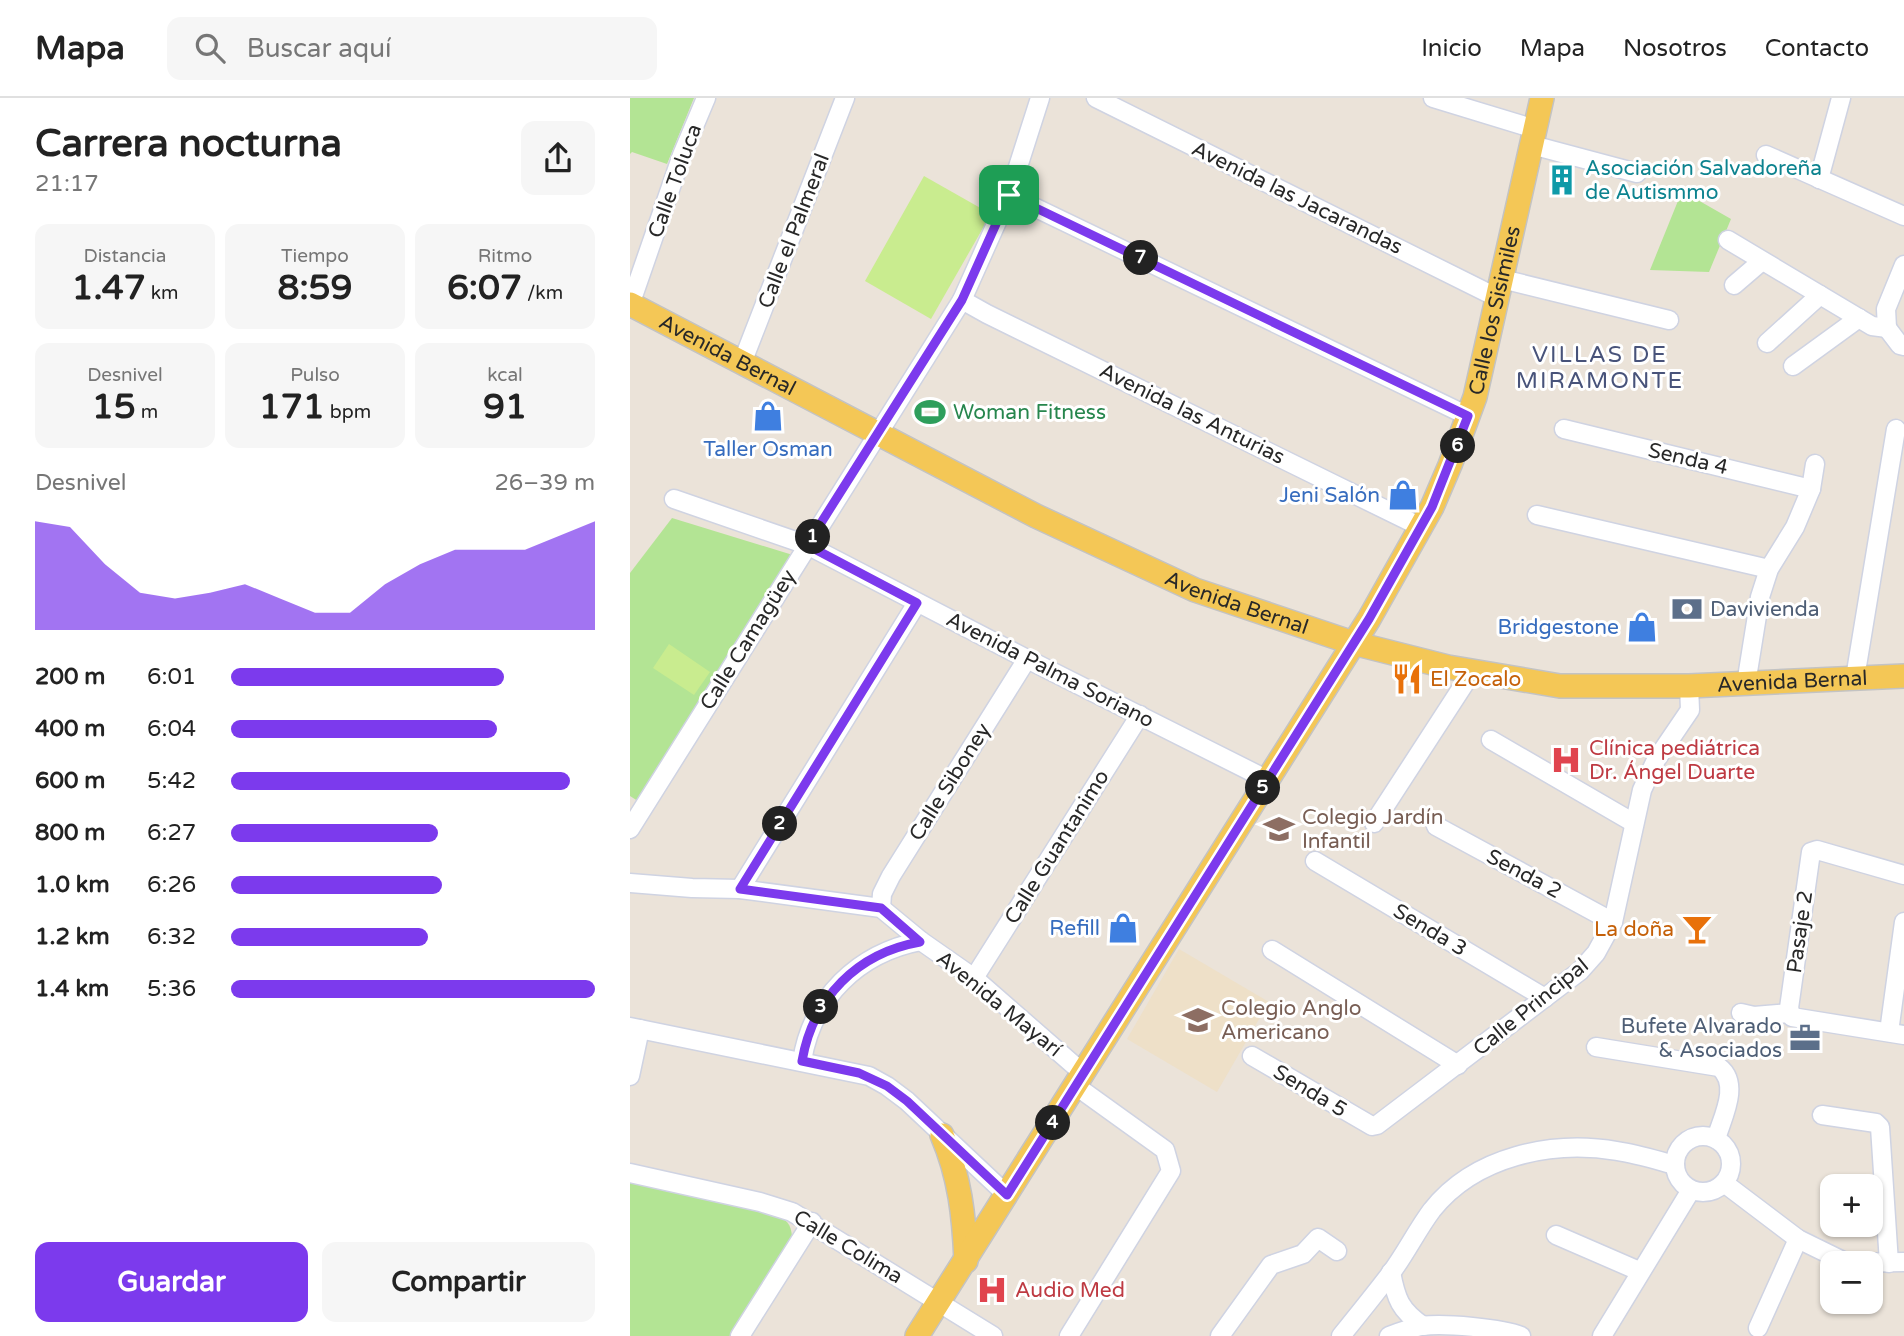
<!DOCTYPE html>
<html lang="es">
<meta charset="utf-8">
<style>
body{margin:0;font-family:"Varela Round",sans-serif;background:#f6f6f6;color:#222;height:100vh;display:flex;flex-direction:column;font-size:26px;white-space:nowrap}
*{box-sizing:border-box;margin:0}
p{font-size:23px;color:#767676}
.icon{flex:none;width:38px;height:38px;fill:none;stroke:currentColor;stroke-width:2;stroke-linecap:round;stroke-linejoin:round}
.map{position:relative;flex:1;overflow:hidden}
.details{display:flex;flex-direction:column;background:#fff;width:630px}
.details>*{flex:none}
.tools{position:absolute;left:1190px;top:1076px;display:grid;gap:14px}
.tools a{display:grid;place-items:center;width:63px;height:63px;border-radius:14px;background:#fff;box-shadow:0 2px 5px #0004;font-size:35px}
.pin{position:absolute;display:grid;place-items:center;width:60px;height:60px;color:#fff;margin:-30px;border-radius:14px;box-shadow:0 4px 10px #0006}
.km{position:absolute;width:35px;height:35px;margin:-18px;border-radius:50%;background:#222;color:#fff;font-size:19px;line-height:35px;text-align:center}
.round{display:grid;place-items:center;flex:none;width:74px;height:74px;border-radius:14px;background:#f6f6f6}
.summary{display:flex;align-items:center;justify-content:space-between;height:119px;padding:0 35px}
h1{font-size:38px;font-weight:800;line-height:52px}
.stats{display:grid;grid-template-columns:repeat(3,1fr);gap:10px;height:119px;padding:7px 35px}
.stats div{display:grid;align-content:center;border-radius:14px;background:#f6f6f6;text-align:center}
.stats b{font-size:35px;font-weight:800}
.stats small{font-size:19px;font-weight:400}
.stats p{font-size:19px}
.chart{height:196px;padding:14px 35px}
.chart p{display:flex;justify-content:space-between}
.chart svg{width:100%;height:126px;margin-top:7px;fill:#7c3aed;opacity:.7}
.action{display:flex;gap:14px;margin-top:auto;padding:14px 35px}
.action a{flex:1;height:80px;border-radius:14px;background:#7c3aed;color:#fff;font-size:28px;font-weight:800;line-height:80px;text-align:center}
.action a+a{background:#f6f6f6;color:#222}
ul{padding:0 35px;list-style:none;font-size:23px}
li{display:grid;grid-template-columns:112px 84px 1fr;align-items:center;height:52px}
li i{height:18px;border-radius:9px;background:#7c3aed}
header{display:flex;align-items:center;gap:42px;box-sizing:border-box;height:98px;padding:0 35px;background:#fff;border-bottom:2px solid #e0e0e0}
header strong{font-size:33px}
nav{display:flex;gap:38px;margin-inline-start:auto;font-size:24px}
.search{width:490px;height:63px;background:#f6f6f6;display:flex;align-items:center;gap:18px;box-sizing:border-box;padding:0 24px;border-radius:14px;color:#767676;font-size:26px}
main{display:flex;flex:1;min-height:0}
.map>svg:first-child{display:block}
.education{fill:#eee0c8}
.green{fill:#b3e494}
.pitch{fill:#c9ec8f}
.lines{fill:none;stroke-linecap:round;stroke-linejoin:round}
.minor-casing{stroke:#cfd3e2;stroke-width:21}
.major-casing{stroke:#c3c3c3;stroke-width:26}
.minor{stroke:#fff;stroke-width:18}
.major{stroke:#f4c756;stroke-width:23}
.route-casing{stroke:#fff;stroke-width:14}
.route{stroke:#7c3aed;stroke-width:9}
.labels{text-anchor:middle;dominant-baseline:central;stroke-width:6;stroke-linejoin:round;paint-order:stroke}
.culture-label{font-size:21px;fill:#0d838f;stroke:#fff;text-anchor:start}
.street-label{font-size:21px;fill:#282828;stroke:#fff}
.leisure-label{font-size:21px;fill:#27864d;stroke:#fff;text-anchor:start}
.shop-label{font-size:21px;fill:#366cbe;stroke:#fff;text-anchor:end}
.service-label{font-size:21px;fill:#4e5e75;stroke:#fff;text-anchor:start}
.food-label{font-size:21px;fill:#c56008;stroke:#fff;text-anchor:start}
.health-label{font-size:21px;fill:#be3a42;stroke:#fff;text-anchor:start}
.education-label{font-size:21px;fill:#785e54;stroke:#fff;text-anchor:start}
.neighbourhood-label{font-size:23px;letter-spacing:2px;fill:#48537a;stroke:#fff}
</style>
<header>
<strong>Mapa</strong>
<div class="search"><svg class="icon" aria-label="search" viewBox="0 0 24 24"><circle cx="10" cy="10" r="6"/><path d="M15 15l6 6"/></svg>Buscar aquí</div>
<nav><a>Inicio</a><a>Mapa</a><a>Nosotros</a><a>Contacto</a></nav>
</header>
<main>
<section class="details">
<div class="summary"><div><h1>Carrera nocturna</h1><p>21:17</p></div><a class="round"><svg class="icon" aria-label="share" viewBox="0 0 24 24"><path d="M12 15V3M7 8l5-5 5 5M5 13v7h14v-7"/></svg></a></div>
<div class="stats">
<div><p>Distancia</p><b>1.47<small> km</small></b></div>
<div><p>Tiempo</p><b>8:59</b></div>
<div><p>Ritmo</p><b>6:07<small> /km</small></b></div>
</div>
<div class="stats">
<div><p>Desnivel</p><b>15<small> m</small></b></div>
<div><p>Pulso</p><b>171<small> bpm</small></b></div>
<div><p>kcal</p><b>91</b></div>
</div>
<div class="chart"><p><span>Desnivel</span>26–39 m</p>
<svg viewBox="0 0 160 44" preserveAspectRatio="none"><path d="M0 44V6L10 8L20 21L30 31L40 33L50 31L60 28L70 33L80 38L90 38L100 28L110 21L120 16L130 16L140 16L150 11L160 6V44z"/></svg>
</div>
<ul>
<li><b>200 m</b>6:01<i style="width:75%"></i></li>
<li><b>400 m</b>6:04<i style="width:73%"></i></li>
<li><b>600 m</b>5:42<i style="width:93%"></i></li>
<li><b>800 m</b>6:27<i style="width:57%"></i></li>
<li><b>1.0 km</b>6:26<i style="width:58%"></i></li>
<li><b>1.2 km</b>6:32<i style="width:54%"></i></li>
<li><b>1.4 km</b>5:36<i style="width:100%"></i></li>
</ul>
<div class="action"><a>Guardar</a><a>Compartir</a></div>
</section>
<div class="map">
<svg width="1274" height="1238" viewBox="0 0 1274 1238">
<rect width="100%" height="100%" fill="#ebe3d9"/>
<!-- education -->
<polygon class="education" points="549,851 639,904 587,994 497,941"/>
<!-- green -->
<g class="green">
<polygon points="0,0 64,0 37,66 2,54 0,56"/>
<polygon points="1052,93 1101,121 1079,174 1020,172"/>
<polygon points="42,420 166,458 11,705 0,698 0,475"/>
<path d="M 0,1084 L 144,1117 C 158,1121 162,1128 162,1142 L 103,1238 L 0,1238 Z"/>
</g>
<!-- pitch -->
<g class="pitch">
<polygon points="294,78 361,116 301,221 235,183"/>
<polygon points="39,546 80,574 64,597 23,570"/>
</g>
<g class="lines">
<!-- minor casing -->
<g class="minor-casing">
<g id="minor">
<polyline points="466,0 868,200"/>
<polyline points="803,0 905,31"/>
<polyline points="902,47 1007,75"/>
<polyline points="1136,57 1274,118"/>
<polyline points="1189,81 1211,0"/>
<polyline points="379,97 838,318"/>
<polyline points="1098,142 1242,228 1257,230"/>
<polyline points="872,181 1039,222"/>
<polyline points="1104,187 1132,163"/>
<polyline points="332,202 357,216 791,429"/>
<polyline points="0,207 52,57 76,0"/>
<polyline points="1257,230 1256,211 1274,167"/>
<polyline points="1257,230 1270,247 1274,248"/>
<polyline points="1137,245 1190,197"/>
<polyline points="112,265 215,0"/>
<polyline points="1163,268 1229,220"/>
<polyline points="934,331 1181,391"/>
<polyline points="44,401 177,447 397,561 638,682"/>
<polyline points="907,417 1139,471"/>
<polyline points="1225,580 1266,331"/>
<polyline points="1116,586 1130,499 1139,471 1165,429 1181,391 1185,366"/>
<polyline points="861,642 1004,725"/>
<polyline points="744,725 842,574"/>
<polyline points="806,728 983,824"/>
<polyline points="0,731 332,202 379,97 410,0"/>
<polyline points="685,763 915,900"/>
<polyline points="1274,777 1187,752 1181,754 1159,910 1162,919 1274,937"/>
<polyline points="0,785 62,790 110,791 251,810 291,843 344,880 454,976"/>
<polyline points="110,791 287,505"/>
<polyline points="251,810 252,796 261,778 397,561"/>
<polyline points="642,852 828,967"/>
<polyline points="344,880 510,617"/>
<polyline points="1111,915 1124,918 1159,915"/>
<polyline points="0,929 239,978 257,988 277,1003 377,1097"/>
<polyline points="1259,934 1274,824"/>
<path d="M 966,949 L 1089,969 C 1111,986 1092,1020 1086,1041"/>
<polyline points="622,958 742,1028 747,1027 950,873 966,855 983,824 1012,692 1026,662 1060,612 1059,588"/>
<path d="M 172,963 C 182,900 228,855 291,843"/>
<polyline points="0,978 10,931"/>
<polyline points="1192,1017 1246,1025 1250,1029 1259,1165"/>
<circle cx="1073" cy="1066" r="28"/>
<polyline points="0,1075 130,1104 162,1114 363,1238"/>
<polyline points="1094,1085 1168,1141 1217,1165 1274,1164"/>
<polyline points="926,1137 1009,1173"/>
<path d="M 761,1174 C 766,1201 770,1212 793,1228"/>
<polyline points="1128,1230 1168,1141"/>
<polyline points="110,1238 182,1124"/>
<polyline points="439,1238 541,1073 535,1052 446,988"/>
<polyline points="590,1238 641,1167 673,1156 688,1140 707,1153"/>
<path d="M 711,1238 C 728,1217 745,1196 761,1175 C 776,1155 787,1132 802,1112 C 845,1058 922,1042 987,1053 C 1007,1056 1026,1062 1045,1067"/>
<path d="M 759,1238 C 769,1234 781,1230 792,1228 C 813,1225 872,1230 891,1238"/>
<polyline points="972,1238 1061,1092"/>
</g>
</g>
<!-- major casing -->
<g class="major-casing">
<g id="major">
<path id="s1" d="M 0,206 L 406,418 L 565,492 L 723,545 L 818,569 L 930,588 L 1059,588 L 1274,578"/>
<path d="M 312,1037 C 330,1079 334,1118 336,1163"/>
<path id="s2" d="M 287,1238 L 739,521 L 802,409 L 820,367 L 845,299 L 912,0"/>
</g>
</g>
<!-- minor -->
<use href="#minor" class="minor"/>
<!-- major -->
<use href="#major" class="major"/>
</g>
<g class="lines">
<!-- route casing -->
<g class="route-casing">
<path id="route" d="M 379,97 L 838,318 L 802,409 L 739,521 L 377,1097 L 277,1003 L 257,988 L 229,975 L 172,963 C 183,900 227,855 290,844 L 251,810 L 110,791 L 287,505 L 177,447 L 332,202 Z"/>
</g>
<!-- route -->
<use href="#route" class="route"/>
</g>
<!-- icons -->
<defs>
<g id="building-bare" transform="scale(2.415)"><path d="M-4-6H4V6H1V3H-1V6H-4ZM-2.5-4.3h1.7v1.8h-1.7ZM.8-4.3h1.7v1.8H.8ZM-2.5-1h1.7V.8h-1.7ZM.8-1h1.7V.8H.8Z" fill="#0f9aa8" stroke="#fff" stroke-width="2.5" paint-order="stroke"/></g>
<g id="stadium-bare" transform="scale(2.415)"><path d="M0-5a6.5 5 0 1 0 0 10a6.5 5 0 1 0 0-10ZM-3.5-1.8h7v3.6h-7Z" fill="#2e9e5b" stroke="#fff" stroke-width="2.5" paint-order="stroke"/></g>
<g id="shop-bare" transform="scale(2.415)"><path d="M-5-2.5h2.3a2.7 3.5 0 0 1 5.4 0H5L5.5 6h-11ZM-1.5-2.5h3a1.5 2.3 0 0 0-3 0Z" fill="#3f7fe0" stroke="#fff" stroke-width="2.5" paint-order="stroke"/></g>
<g id="bank-bare" transform="scale(2.415)"><path d="M-6-4H6V4H-6ZM0-2.3a2.3 2.3 0 1 0 0 4.6a2.3 2.3 0 1 0 0-4.6Z" fill="#5c6f8a" stroke="#fff" stroke-width="2.5" paint-order="stroke"/></g>
<g id="restaurant-bare" transform="scale(2.415)"><path d="M-5-6h1v4h1v-4h1v4h1v-4h1v5L-1.5 .5V6h-2V.5L-5-1ZM5-6V6H3V1.5H1.5Q1.5-4 5-6Z" fill="#e8710a" stroke="#fff" stroke-width="2.5" paint-order="stroke"/></g>
<g id="hospital-bare" transform="scale(2.415)"><path d="M-5-5h3v3.5h4V-5h3V5h-3V1.5h-4V5h-3Z" fill="#e0444e" stroke="#fff" stroke-width="2.5" paint-order="stroke"/></g>
<g id="school-bare" transform="scale(2.415)"><path d="M0-5L7-2L0 1L-7-2ZM-4 1L0 2.5L4 1V4Q0 6-4 4Z" fill="#8d6e63" stroke="#fff" stroke-width="2.5" paint-order="stroke"/></g>
<g id="bar-bare" transform="scale(2.415)"><path d="M-6-5H6L.8 .8V4.5H3.5V6h-7V4.5H-.8V.8Z" fill="#e8710a" stroke="#fff" stroke-width="2.5" paint-order="stroke"/></g>
<g id="office-bare" transform="scale(2.415)"><path d="M-6-3h4V-5.5h4V-3h4V5H-6ZM-1-4.5V-3h2v-1.5ZM-6 0V1H6V0Z" fill="#5c6f8a" stroke="#fff" stroke-width="2.5" paint-order="stroke"/></g>
</defs>
<g fill-rule="evenodd">
<use href="#building-bare" x="932" y="82"/>
<use href="#stadium-bare" x="300" y="314"/>
<use href="#shop-bare" x="138" y="318"/>
<use href="#shop-bare" x="773" y="397"/>
<use href="#bank-bare" x="1057" y="511"/>
<use href="#shop-bare" x="1012" y="529"/>
<use href="#restaurant-bare" x="777" y="581"/>
<use href="#hospital-bare" x="936" y="662"/>
<use href="#school-bare" x="649" y="731"/>
<use href="#shop-bare" x="493" y="830"/>
<use href="#bar-bare" x="1067" y="831"/>
<use href="#school-bare" x="568" y="922"/>
<use href="#office-bare" x="1175" y="940"/>
<use href="#hospital-bare" x="362" y="1192"/>
</g>
<g class="labels">
<!-- culture labels -->
<g class="culture-label">
<text x="955" y="70">Asociación Salvadoreña<tspan x="955" dy="24">de Autismmo</tspan></text>
</g>
<!-- street labels -->
<g class="street-label">
<text transform="translate(45 83) rotate(-70)">Calle Toluca</text>
<text transform="translate(667 100) rotate(26)">Avenida las Jacarandas</text>
<text transform="translate(164 133) rotate(-69)">Calle el Palmeral</text>
<text stroke="none"><textPath href="#s2" startOffset="1183">Calle los Sisimiles</textPath></text>
<text stroke="none"><textPath href="#s1" startOffset="110">Avenida Bernal</textPath></text>
<text transform="translate(562 316) rotate(26)">Avenida las Anturias</text>
<text transform="translate(1058 361) rotate(13)">Senda 4</text>
<text stroke="none"><textPath href="#s1" startOffset="677">Avenida Bernal</textPath></text>
<text transform="translate(118 542) rotate(-58)">Calle Camagüey</text>
<text transform="translate(420 572) rotate(27)">Avenida Palma Soriano</text>
<text stroke="none"><textPath href="#s1" startOffset="1244">Avenida Bernal</textPath></text>
<text transform="translate(320 684) rotate(-58)">Calle Siboney</text>
<text transform="translate(427 749) rotate(-58)">Calle Guantanimo</text>
<text transform="translate(894 776) rotate(28)">Senda 2</text>
<text transform="translate(800 832) rotate(31)">Senda 3</text>
<text transform="translate(1170 834) rotate(-82)">Pasaje 2</text>
<text transform="translate(369 906) rotate(39)">Avenida Mayarí</text>
<text transform="translate(901 909) rotate(-39)">Calle Principal</text>
<text transform="translate(680 993) rotate(31)">Senda 5</text>
<text transform="translate(218 1149) rotate(31)">Calle Colima</text>
</g>
<!-- leisure labels -->
<g class="leisure-label">
<text x="323" y="314">Woman Fitness</text>
</g>
<!-- shop labels -->
<g class="shop-label">
<text x="138" y="351" text-anchor="middle">Taller Osman</text>
<text x="750" y="397">Jeni Salón</text>
<text x="989" y="529">Bridgestone</text>
<text x="470" y="830">Refill</text>
</g>
<!-- service labels -->
<g class="service-label">
<text x="1080" y="511">Davivienda</text>
<text x="1152" y="928" text-anchor="end">Bufete Alvarado<tspan x="1152" dy="24">&amp; Asociados</tspan></text>
</g>
<!-- food labels -->
<g class="food-label">
<text x="800" y="581">El Zocalo</text>
<text x="1044" y="831" text-anchor="end">La doña</text>
</g>
<!-- health labels -->
<g class="health-label">
<text x="959" y="650">Clínica pediátrica<tspan x="959" dy="24">Dr. Ángel Duarte</tspan></text>
<text x="385" y="1192">Audio Med</text>
</g>
<!-- education labels -->
<g class="education-label">
<text x="672" y="719">Colegio Jardín<tspan x="672" dy="24">Infantil</tspan></text>
<text x="591" y="910">Colegio Anglo<tspan x="591" dy="24">Americano</tspan></text>
</g>
<!-- neighbourhood labels -->
<g class="neighbourhood-label">
<text x="970" y="257">VILLAS DE<tspan x="970" dy="26">MIRAMONTE</tspan></text>
</g>
</g>
</svg>
<div class="tools">
<a>+</a>
<a>−</a>
</div>
<div class="pin" style="left:379px;top:97px;background:#1e9e55"><svg class="icon" aria-label="arrive" viewBox="0 0 24 24"><path d="M6 21V4h12l-3 4 3 4H6"/></svg></div>
<b class="km" style="left:183px;top:439px">1</b>
<b class="km" style="left:150px;top:726px">2</b>
<b class="km" style="left:191px;top:909px">3</b>
<b class="km" style="left:423px;top:1025px">4</b>
<b class="km" style="left:633px;top:690px">5</b>
<b class="km" style="left:828px;top:348px">6</b>
<b class="km" style="left:511px;top:160px">7</b>
</div>
</main>
